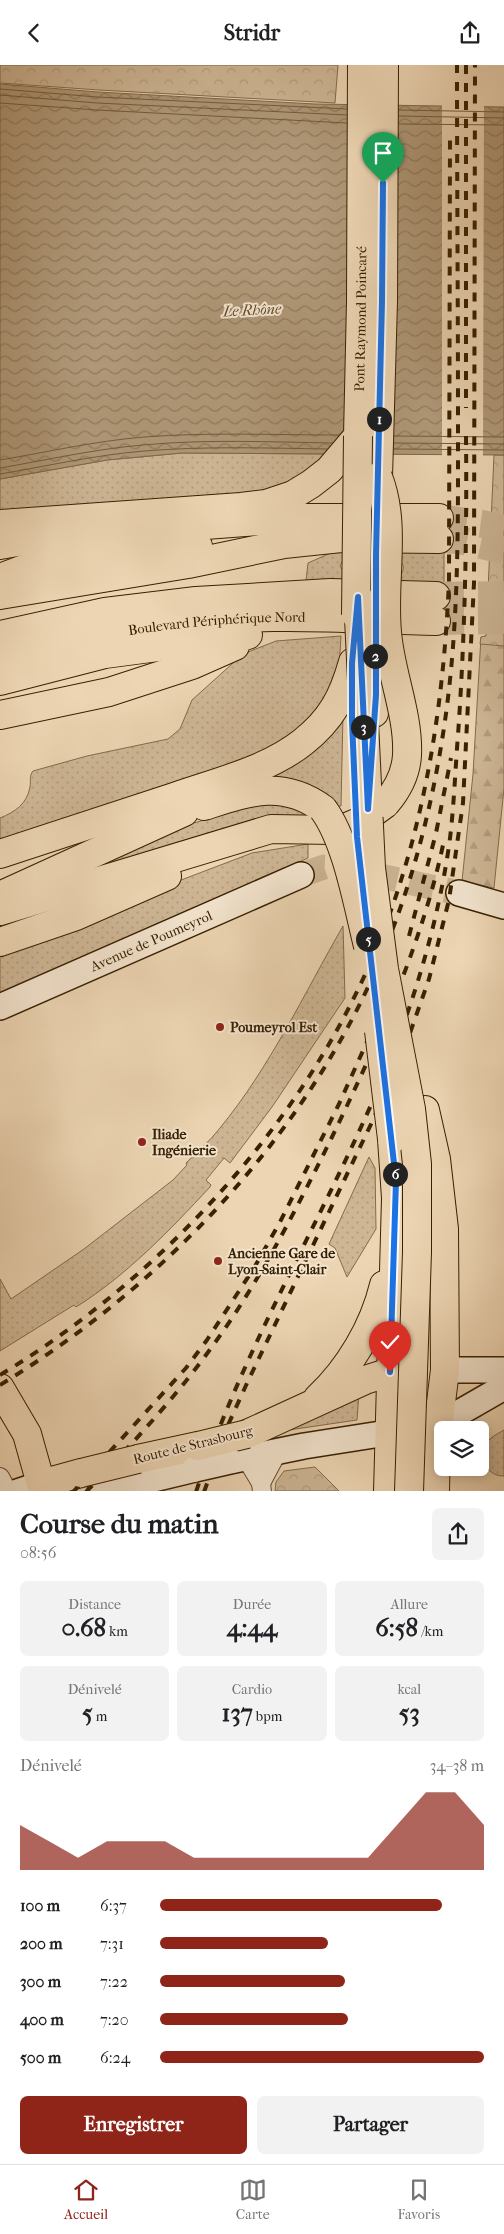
<!DOCTYPE html>
<html lang="fr">
<meta charset="utf-8">
<style>
body{margin:0;font-family:"IM FELL French Canon",serif;background:#f2f2f2;color:#202124;height:100vh;display:flex;flex-direction:column;font-size:19px;white-space:nowrap}
*{box-sizing:border-box;margin:0}
p{font-size:16px;color:#757577}
.icon{flex:none;width:28px;height:28px;fill:none;stroke:currentColor;stroke-width:2;stroke-linecap:round;stroke-linejoin:round}
.map{position:relative;height:1426px;overflow:hidden}
.details{display:flex;flex-direction:column;background:#fff;flex:1}
.details>*{flex:none}
.buttons{position:absolute;left:434px;top:1356px;display:grid;gap:10px}
.buttons a{display:grid;place-items:center;width:55px;height:55px;border-radius:8px;background:#fff;box-shadow:0 2px 12px #0003;font-size:25px}
.pin{position:absolute;display:grid;place-items:center;width:42px;height:42px;color:#fff;margin:-51px -21px;border-radius:50% 50% 50% 0;rotate:-45deg;box-shadow:0 0 5px #0007}
.pin .icon{rotate:45deg}
.km{position:absolute;width:25px;height:25px;margin:-12px;border-radius:50%;background:#222;color:#fff;font-size:14px;line-height:25px;text-align:center}
.round{display:grid;place-items:center;flex:none;width:52px;height:52px;border-radius:8px;background:#f2f2f2}
.summary{display:flex;align-items:center;justify-content:space-between;height:85px;padding:0 20px}
h1{font-size:28px;font-weight:700;line-height:38px}
.metrics{display:grid;grid-template-columns:repeat(3,1fr);gap:8px;height:85px;padding:5px 20px}
.metrics div{display:grid;align-content:center;border-radius:8px;background:#f2f2f2;text-align:center}
.metrics b{font-size:25px;font-weight:700}
.metrics small{font-size:14px;font-weight:400}
.metrics p{font-size:14px}
.chart{height:140px;padding:10px 20px}
.chart p{display:flex;justify-content:space-between}
.chart svg{width:100%;height:90px;margin-top:5px;fill:#8f2418;opacity:.7}
.primary-button{display:flex;gap:10px;margin-top:auto;padding:10px 20px}
.primary-button a{flex:1;height:58px;border-radius:8px;background:#8f2418;color:#fff;font-size:20px;font-weight:700;line-height:58px;text-align:center}
.primary-button a+a{background:#f2f2f2;color:#202124}
ul{padding:0 20px;list-style:none;font-size:16px}
li{display:grid;grid-template-columns:80px 60px 1fr;align-items:center;height:38px}
li i{height:12px;border-radius:6px;background:#8f2418}
header{display:flex;justify-content:space-between;align-items:center;height:65px;padding:0 20px;background:#fff;font-size:22px;font-weight:700}
.tabs{display:flex;justify-content:space-around;align-items:center;height:70px;border-top:1px solid #e0e0e0;background:#fff;font-size:14px;color:#757577}
.tabs a{display:grid;justify-items:center;gap:2px}
.tabs .active{color:#8f2418}
.map>svg:first-child{display:block}
.grass{fill:url(#grass-dots);stroke:#826b4c;fill-rule:evenodd}
.forest{fill:url(#forest-firs);stroke:#826b4c}
.park{fill:url(#park-crowns);stroke:#826b4c}
.water{fill:url(#water-waves);stroke:#7f6748}
.pier{fill:#edd5b3}
.lines{fill:none;stroke-linecap:round;stroke-linejoin:round}
.shore{stroke:#735c3c;stroke-width:1}
.secondary-tunnel{stroke:#c9b190;stroke-width:25;stroke-dasharray:25 12;stroke-linecap:butt}
.highway-tunnel{stroke:#c9b190;stroke-width:28;stroke-dasharray:28 14;stroke-linecap:butt}
.street-casing{stroke:#644d2e;stroke-width:20}
.secondary-casing{stroke:#372002;stroke-width:28}
.primary-casing{stroke:#372002;stroke-width:30}
.highway-casing{stroke:#372002;stroke-width:30}
.street{stroke:#f3e4ce;stroke-width:18}
.secondary{stroke:#f3e4ce;stroke-width:25}
.primary{stroke:#edd5b3;stroke-width:28}
.highway{stroke:#edd5b3;stroke-width:28}
.rail{stroke:#372002;stroke-width:4;stroke-dasharray:9 9;stroke-linecap:butt}
.secondary-bridge-casing{stroke:#372002;stroke-width:28;stroke-linecap:butt}
.primary-bridge-casing{stroke:#372002;stroke-width:30;stroke-linecap:butt}
.highway-bridge-casing{stroke:#372002;stroke-width:30;stroke-linecap:butt}
.secondary-bridge{stroke:#f3e4ce;stroke-width:25}
.primary-bridge{stroke:#edd5b3;stroke-width:28}
.highway-bridge{stroke:#edd5b3;stroke-width:28}
.route-casing{stroke:#fff;stroke-width:10}
.route{stroke:#1a73e8;stroke-width:6}
.poi-dot{fill:#8f2418;stroke:#f3e4ce;stroke-width:2}
.labels{text-anchor:middle;dominant-baseline:central;stroke-width:4;stroke-linejoin:round;paint-order:stroke}
.street-label{font-size:14px;fill:#372002;stroke:#f3e4ce}
.poi-label{font-size:14px;font-weight:bold;fill:#372002;stroke:#f3e4ce;text-anchor:start}
.water-label{font-size:15px;font-style:italic;fill:#614a2b;stroke:#f3e4ce}
</style>
<header><svg class="icon" aria-label="back" viewBox="0 0 24 24"><path d="M15 5l-7 7 7 7"/></svg>Stridr<svg class="icon" aria-label="share" viewBox="0 0 24 24"><path d="M12 15V3M7 8l5-5 5 5M5 13v7h14v-7"/></svg></header>
<div class="map">
<svg width="504" height="1427" viewBox="0 0 504 1427">
<defs>
<pattern id="grass-dots" width="8" height="8" patternUnits="userSpaceOnUse" patternTransform="scale(1.25)"><rect width="8" height="8" fill="#ceb695"/><path d="M2 2h.1M6 6h.1" fill="none" stroke="#b29c7f" stroke-width="1.8" stroke-linecap="round"/></pattern>
<pattern id="forest-firs" width="22" height="20" patternUnits="userSpaceOnUse" patternTransform="scale(1.25)"><rect width="22" height="20" fill="#ceb695"/><path d="M5 1l3.5 6h-7zM16 11l3.5 6h-7z" fill="#b29c7f"/></pattern>
<pattern id="park-crowns" width="20" height="18" patternUnits="userSpaceOnUse" patternTransform="scale(1.25)"><rect width="20" height="18" fill="#ceb695"/><path d="M2 6a3 3 0 1 1 6 0M12 15a3 3 0 1 1 6 0" fill="none" stroke="#b29c7f"/></pattern>
<pattern id="water-waves" width="16" height="10" patternUnits="userSpaceOnUse" patternTransform="scale(1.25)"><rect width="16" height="10" fill="#af9777"/><path d="M0 5q4-4 8 0t8 0" fill="none" stroke="#8f7b5f"/></pattern>
</defs>
<rect width="100%" height="100%" fill="#edd5b3"/>
<filter id="stains"><feTurbulence type="fractalNoise" baseFrequency=".004" numOctaves="4"/><feColorMatrix values="0 0 0 0 .2 0 0 0 0 .09 0 0 0 0 .02 0 0 0 .5 -.17"/></filter>
<radialGradient id="worn" r=".72"><stop offset=".6" stop-color="#630" stop-opacity="0"/><stop offset="1" stop-color="#630" stop-opacity=".3"/></radialGradient>
<!-- grass -->
<g class="grass">
<path d="M 182,388 L 326,389 C 304,410 285,421 255,428 L 0,449 L 0,414 L 107,395 Z"/>
<path d="M 444,481 L 444,518 L 306,516 L 308,498 L 344,482 ZM 344,493 L 397,494 L 402,498 C 405,503 403,509 397,512 L 345,509 L 340,501 Z"/>
<path d="M 341,571 L 339,604 L 331,633 L 288,679 L 0,781 L 0,753 C 15,747 27,739 30,722 C 31,716 29,711 33,706 L 87,691 L 168,674 L 180,664 L 192,635 L 243,589 L 276,576 Z"/>
<polygon points="343,649 341,741 331,741 265,714"/>
<polygon points="266,736 296,742 307,751 6,834 171,765"/>
<polygon points="308,779 308,793 0,927 0,884 252,788"/>
<path d="M 343,861 L 345,933 L 272,1042 L 230,1098 L 224,1093 L 206,1115 L 211,1120 L 210,1122 C 169,1166 127,1210 76,1242 L 74,1240 L 0,1286 L 0,1214 L 11,1234 L 84,1184 L 173,1115 L 187,1100 L 186,1098 C 197,1087 210,1076 220,1063 C 270,1002 304,929 343,861 Z"/>
<polygon points="369,1092 375,1103 376,1164 347,1212 335,1183 329,1179"/>
<polygon points="359,1328 357,1355 275,1367"/>
<path d="M 504,1365 L 504,1411 C 488,1412 478,1393 485,1380 C 489,1373 497,1369 504,1365 Z"/>
</g>
<!-- forest -->
<polygon class="forest" points="504,423 504,723 494,823 462,816 473,709 481,572 486,571"/>
<!-- park -->
<g class="park">
<polygon points="0,0 338,0 335,38 99,25 0,18"/>
<polygon points="494,390 504,390 504,581 480,579 481,572 486,571"/>
<polygon points="315,1402 339,1426 275,1426 276,1417 284,1406"/>
</g>
<!-- water -->
<polygon class="water" points="0,19 98,27 315,39 504,42 504,390 182,388 107,395 0,414"/>
<!-- pier -->
<polygon class="pier" points="442,38 484,39 483,393 442,392"/>
<g class="lines">
<!-- shore -->
<g class="shore">
<polyline points="0,24 97,32 347,44"/>
<polyline points="0,30 97,38 347,50"/>
<polyline points="0,38 97,45 347,58"/>
<polyline points="399,45 504,47"/>
<polyline points="399,51 504,53"/>
<polyline points="399,59 504,60"/>
<polyline points="394,371 504,372"/>
<polyline points="394,378 504,379"/>
<polyline points="394,384 504,385"/>
<path d="M 0,395 C 48,387 95,376 144,372 C 209,367 274,370 339,370"/>
<path d="M 0,403 C 47,395 95,384 143,380 C 206,374 269,377 333,378"/>
<path d="M 0,409 C 48,401 95,390 144,386 C 205,381 266,383 327,384"/>
</g>
<!-- secondary-tunnel -->
<polyline class="secondary-tunnel" points="301,810 324,802 343,803 459,828"/>
<!-- highway-tunnel -->
<g class="highway-tunnel">
<polyline points="439,453 483,459 504,464"/>
<polyline points="439,474 459,475 504,485"/>
<polyline points="436,531 504,530"/>
<polyline points="436,556 504,555"/>
</g>
<!-- street casing -->
<g class="street-casing">
<g id="street">
<polyline points="246,1393 261,1418 262,1427"/>
<polyline points="0,1412 8,1427"/>
<polyline points="261,1418 278,1386"/>
</g>
</g>
<!-- secondary casing -->
<g class="secondary-casing">
<g id="secondary">
<polyline points="459,828 504,841"/>
<path id="s1" d="M 0,942 L 301,810"/>
<polyline points="445,1305 504,1305"/>
<polyline points="230,1396 304,1381 438,1360 504,1322"/>
<polyline points="17,1427 41,1419 41,1427"/>
<polyline points="100,1427 195,1404"/>
</g>
</g>
<!-- primary casing -->
<g class="primary-casing">
<g id="primary">
<polyline points="378,412 383,236 384,0"/>
<path id="s2" d="M 0,459 L 241,442 L 266,439 L 293,430 L 311,419 L 329,405 L 358,371 L 361,237 L 362,0"/>
<polyline points="374,648 375,578"/>
<polyline points="425,1045 436,1094 444,1164 445,1305 436,1378 435,1427"/>
<polyline points="0,1323 27,1369 41,1419 81,1408"/>
<path d="M 318,1333 C 349,1304 374,1262 384,1220"/>
<polyline points="247,1369 365,1315 390,1307 408,1305"/>
<polyline points="138,1394 198,1381"/>
<polyline points="388,1427 396,1133 392,1074"/>
</g>
</g>
<!-- highway casing -->
<g class="highway-casing">
<g id="highway">
<polyline points="0,480 47,472 300,453 439,453"/>
<polyline points="0,513 29,502 198,481"/>
<polyline points="0,530 188,499 284,479 341,473 439,474"/>
<polyline points="0,570 105,547 196,536 330,528 436,531"/>
<path id="s3" d="M 0,592 C 89,569 181,554 273,552 C 328,551 382,555 436,556"/>
<polyline points="0,616 105,589 248,570"/>
<polyline points="0,650 109,627 192,600 235,581"/>
<path d="M 204,741 C 248,727 282,714 323,744"/>
<path d="M 0,789 C 58,770 116,751 174,732 C 217,717 268,705 303,677 C 332,654 343,632 353,597"/>
<polyline points="4,829 184,747"/>
<polyline points="0,846 271,764 334,765 347,762 363,755 385,739"/>
<polyline points="0,877 76,851 167,811"/>
</g>
</g>
<!-- street -->
<use href="#street" class="street"/>
<!-- secondary -->
<use href="#secondary" class="secondary"/>
<!-- primary -->
<use href="#primary" class="primary"/>
<!-- highway -->
<use href="#highway" class="highway"/>
<!-- rail -->
<g class="rail">
<polyline points="466,0 466,343"/>
<polyline points="409,871 436,768 451,693"/>
<path d="M 0,1310 C 159,1214 302,1061 374,889 C 424,771 444,641 449,514 L 450,73"/>
<path d="M 0,1320 C 164,1220 306,1071 381,893 C 415,813 436,726 447,641 C 459,547 458,453 458,358 C 458,239 457,119 457,0"/>
<polyline points="73,1427 186,1303 207,1275 254,1203 280,1157 339,1039 375,959 399,899"/>
<path d="M 86,1427 C 131,1380 177,1331 214,1279 C 261,1214 297,1143 332,1072 C 376,981 422,879 443,780"/>
<path d="M 196,1427 C 247,1271 337,1132 396,980 C 420,916 439,849 449,781 C 454,744 455,707 458,670 C 465,570 467,470 466,370"/>
<polyline points="204,1427 228,1360 248,1316 373,1055 404,985 429,914 449,835 463,738 474,518 475,0"/>
</g>
<!-- secondary-bridge casing -->
<g class="secondary-bridge-casing">
<polyline id="secondary-bridge" points="195,1404 230,1396"/>
</g>
<!-- primary-bridge casing -->
<g class="primary-bridge-casing">
<g id="primary-bridge">
<polyline points="358,532 371,803 384,904 411,1044 417,1099 417,1187 409,1427"/>
<polyline points="356,550 358,371"/>
<polyline points="379,966 392,1074"/>
<polyline points="198,1381 247,1369"/>
<polyline points="81,1408 138,1394"/>
</g>
</g>
<!-- highway-bridge casing -->
<g class="highway-bridge-casing">
<g id="highway-bridge">
<path d="M 378,412 C 397,460 382,516 387,567 C 390,607 409,650 407,690 C 406,709 398,724 386,738"/>
<path d="M 323,744 C 347,776 358,841 368,881"/>
</g>
</g>
<!-- secondary-bridge -->
<use href="#secondary-bridge" class="secondary-bridge"/>
<!-- primary-bridge -->
<use href="#primary-bridge" class="primary-bridge"/>
<!-- highway-bridge -->
<use href="#highway-bridge" class="highway-bridge"/>
</g>
<g class="lines">
<!-- route casing -->
<g class="route-casing">
<polyline id="route" points="383,118 382,236 376,490 376,630 368,744 358,532 352,598 352,656 357,772 396,1116 390,1307"/>
</g>
<!-- route -->
<use href="#route" class="route"/>
</g>
<!-- markers -->
<g class="poi-dot">
<circle cx="220" cy="962" r="5"/>
<circle cx="142" cy="1077" r="5"/>
<circle cx="218" cy="1196" r="5"/>
</g>
<g class="labels">
<!-- street labels -->
<g class="street-label">
<text stroke="none"><textPath href="#s2" startOffset="501">Pont Raymond Poincaré</textPath></text>
<text stroke="none"><textPath href="#s3" startOffset="220">Boulevard Périphérique Nord</textPath></text>
<text stroke="none"><textPath href="#s1" startOffset="165">Avenue de Poumeyrol</textPath></text>
<text transform="translate(193 1380) rotate(-14)">Route de Strasbourg</text>
</g>
<!-- poi labels -->
<g class="poi-label">
<text x="230" y="962">Poumeyrol Est</text>
<text x="152" y="1069">Iliade<tspan x="152" dy="16">Ingénierie</tspan></text>
<text x="228" y="1188">Ancienne Gare de<tspan x="228" dy="16">Lyon-Saint-Clair</tspan></text>
</g>
<!-- water labels -->
<g class="water-label">
<text transform="translate(252 245) rotate(-3)">Le Rhône</text>
</g>
</g>
<rect width="100%" height="100%" filter="url(#stains)"/>
<rect width="100%" height="100%" fill="url(#worn)"/>
</svg>
<div class="buttons">
<a><svg class="icon" aria-label="layers" viewBox="0 0 24 24"><path d="M12 4l9 5-9 5-9-5zM3 14l9 5 9-5"/></svg></a>
</div>
<div class="pin" style="left:383px;top:118px;background:#1e9e55"><svg class="icon" aria-label="arrive" viewBox="0 0 24 24"><path d="M6 21V4h12l-3 4 3 4H6"/></svg></div>
<div class="pin" style="left:390px;top:1307px;background:#d93025"><svg class="icon" aria-label="check" viewBox="0 0 24 24"><path d="M5 12l5 5 9-10"/></svg></div>
<b class="km" style="left:379px;top:354px">1</b>
<b class="km" style="left:375px;top:591px">2</b>
<b class="km" style="left:363px;top:662px">3</b>
<b class="km" style="left:368px;top:874px">5</b>
<b class="km" style="left:395px;top:1109px">6</b>
</div>
<section class="details">
<div class="summary"><div><h1>Course du matin</h1><p>08:56</p></div><a class="round"><svg class="icon" aria-label="share" viewBox="0 0 24 24"><path d="M12 15V3M7 8l5-5 5 5M5 13v7h14v-7"/></svg></a></div>
<div class="metrics">
<div><p>Distance</p><b>0.68<small> km</small></b></div>
<div><p>Durée</p><b>4:44</b></div>
<div><p>Allure</p><b>6:58<small> /km</small></b></div>
</div>
<div class="metrics">
<div><p>Dénivelé</p><b>5<small> m</small></b></div>
<div><p>Cardio</p><b>137<small> bpm</small></b></div>
<div><p>kcal</p><b>53</b></div>
</div>
<div class="chart"><p><span>Dénivelé</span>34–38 m</p>
<svg viewBox="0 0 160 44" preserveAspectRatio="none"><path d="M0 44V22L10 30L20 38L30 30L40 30L50 30L60 38L70 38L80 38L90 38L100 38L110 38L120 38L130 22L140 6L150 6L160 22V44z"/></svg>
</div>
<ul>
<li><b>100 m</b>6:37<i style="width:87%"></i></li>
<li><b>200 m</b>7:31<i style="width:52%"></i></li>
<li><b>300 m</b>7:22<i style="width:57%"></i></li>
<li><b>400 m</b>7:20<i style="width:58%"></i></li>
<li><b>500 m</b>6:24<i style="width:100%"></i></li>
</ul>
<div class="primary-button"><a>Enregistrer</a><a>Partager</a></div>
</section>
<nav class="tabs">
<a class="active"><svg class="icon" aria-label="home" viewBox="0 0 24 24"><path d="M3 11l9-7 9 7M6 9v11h12V9"/></svg>Accueil</a>
<a><svg class="icon" aria-label="map" viewBox="0 0 24 24"><path d="M3 6l6-2 6 2 6-2v14l-6 2-6-2-6 2zM9 4v14M15 6v14"/></svg>Carte</a>
<a><svg class="icon" aria-label="saved" viewBox="0 0 24 24"><path d="M7 4h10v16l-5-4-5 4z"/></svg>Favoris</a>
</nav>
